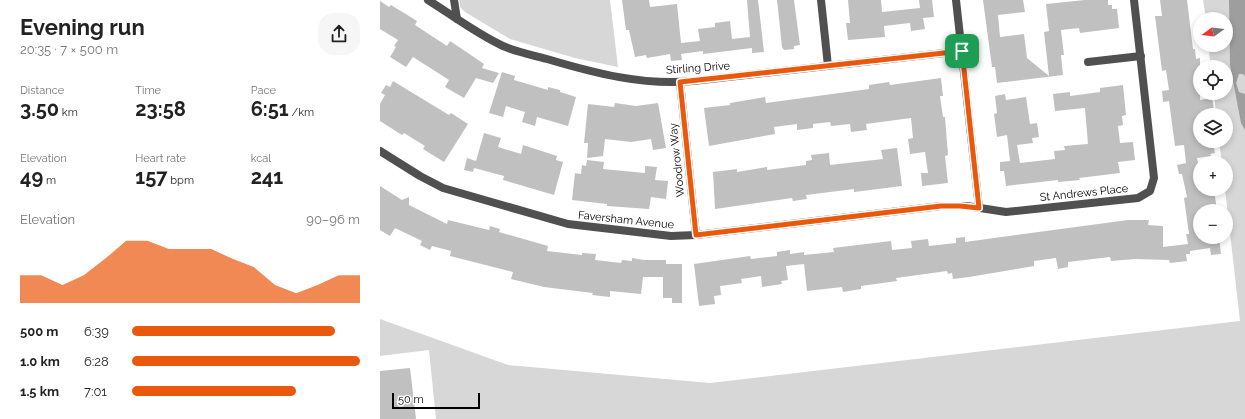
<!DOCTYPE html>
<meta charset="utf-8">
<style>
body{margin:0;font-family:Raleway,sans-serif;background:#f6f6f6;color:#222;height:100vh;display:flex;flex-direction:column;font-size:15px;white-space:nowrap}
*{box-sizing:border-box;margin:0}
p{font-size:13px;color:#767676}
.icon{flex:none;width:22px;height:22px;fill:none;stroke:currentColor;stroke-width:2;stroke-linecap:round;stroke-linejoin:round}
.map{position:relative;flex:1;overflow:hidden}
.side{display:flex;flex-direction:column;background:#fff;width:380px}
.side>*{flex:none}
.needle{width:26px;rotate:255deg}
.controls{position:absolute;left:813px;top:12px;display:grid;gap:8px}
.controls a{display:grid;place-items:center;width:40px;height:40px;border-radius:50%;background:#fff;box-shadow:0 2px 6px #0003;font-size:20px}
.scale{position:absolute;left:12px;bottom:10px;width:88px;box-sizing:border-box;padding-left:4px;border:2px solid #000;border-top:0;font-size:11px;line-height:14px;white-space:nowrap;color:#000;-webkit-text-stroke:3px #fff;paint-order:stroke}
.pin{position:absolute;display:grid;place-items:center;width:34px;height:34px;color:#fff;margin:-17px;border-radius:8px;box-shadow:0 2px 6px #0006}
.round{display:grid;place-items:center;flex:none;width:42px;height:42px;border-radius:16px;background:#f6f6f6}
.summary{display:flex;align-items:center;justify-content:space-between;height:68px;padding:0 20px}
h1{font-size:22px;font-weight:700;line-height:30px}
.metrics{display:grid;grid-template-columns:repeat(3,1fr);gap:6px;height:68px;padding:4px 20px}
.metrics div{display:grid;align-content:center}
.metrics b{font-size:20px;font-weight:700}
.metrics small{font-size:11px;font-weight:400}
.metrics p{font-size:11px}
.chart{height:112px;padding:8px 20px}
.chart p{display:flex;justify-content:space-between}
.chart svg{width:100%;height:72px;margin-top:4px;fill:#ea580c;opacity:.7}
ul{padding:0 20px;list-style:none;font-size:13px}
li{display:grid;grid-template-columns:64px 48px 1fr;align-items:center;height:30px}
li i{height:10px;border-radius:5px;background:#ea580c}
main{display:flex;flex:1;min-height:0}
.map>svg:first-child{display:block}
.green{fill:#d7d7d7}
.water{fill:#9e9e9e}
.building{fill:#c0c0c0}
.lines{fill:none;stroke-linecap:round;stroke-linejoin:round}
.minor{stroke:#505050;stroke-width:8}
.route-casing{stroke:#fff;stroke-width:8}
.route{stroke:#ea580c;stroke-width:5}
.labels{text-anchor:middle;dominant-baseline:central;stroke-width:3.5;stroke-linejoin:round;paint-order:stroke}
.street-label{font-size:11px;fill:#000;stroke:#fff}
</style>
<main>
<section class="side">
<div class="summary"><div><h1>Evening run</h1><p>20:35 · 7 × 500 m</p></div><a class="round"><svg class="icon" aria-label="share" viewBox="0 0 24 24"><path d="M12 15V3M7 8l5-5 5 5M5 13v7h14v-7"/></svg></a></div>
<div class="metrics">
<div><p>Distance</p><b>3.50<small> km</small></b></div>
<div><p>Time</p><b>23:58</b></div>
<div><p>Pace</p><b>6:51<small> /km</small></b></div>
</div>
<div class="metrics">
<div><p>Elevation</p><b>49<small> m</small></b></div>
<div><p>Heart rate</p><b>157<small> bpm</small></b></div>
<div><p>kcal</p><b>241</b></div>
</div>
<div class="chart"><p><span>Elevation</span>90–96 m</p>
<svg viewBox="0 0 160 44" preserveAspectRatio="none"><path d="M0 44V27L10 27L20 33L30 27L40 17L50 6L60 6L70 11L80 11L90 11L100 17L110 22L120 33L130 38L140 33L150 27L160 27V44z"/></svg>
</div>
<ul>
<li><b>500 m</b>6:39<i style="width:89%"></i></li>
<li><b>1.0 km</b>6:28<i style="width:100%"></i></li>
<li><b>1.5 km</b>7:01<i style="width:72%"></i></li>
</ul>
</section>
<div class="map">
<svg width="865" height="419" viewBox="0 0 865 419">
<rect width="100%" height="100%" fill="#fff"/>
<!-- green -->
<g class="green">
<polygon points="79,0 230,0 238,67 195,58 130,39 85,12 80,7"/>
<polygon points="823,0 865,0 865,419 56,419 49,350 0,356 0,319 128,365 330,383 860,321 845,189 846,163 842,163 839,141 846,141 846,115 836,115 834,93 846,93 846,67 831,67 828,45 846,45 846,19 826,19"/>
</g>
<!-- water -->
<polygon class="water" points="849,0 865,0 865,76 863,74 859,74 856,83 859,92 865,94 865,130 861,123 850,65"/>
<!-- building -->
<g class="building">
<polygon points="242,0 269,0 270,7 297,4 301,43 320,41 318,29 335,27 335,23 350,21 352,39 370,37 367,0 378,0 384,52 372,53 372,48 323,54 323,51 301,54 302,60 291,61 290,54 267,58 266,55 255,57 249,30 246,30"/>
<polygon points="397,0 414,0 420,45 414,46 414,49 404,50 402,47"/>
<polygon points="468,0 501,0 502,12 540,8 539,0 552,0 554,17 543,18 545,29 531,31 530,23 504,26 505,37 468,40 466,23 470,23"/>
<polygon points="603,0 643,0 645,12 618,15 620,37 644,34 647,58 669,76 664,32 669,31 666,4 705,0 728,0 728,5 732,5 732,9 737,9 739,28 700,33 699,28 681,30 684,55 681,55 683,75 617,83 615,67 612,67"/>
<polygon points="780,0 807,0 813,49 815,49 816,59 820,58 820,100 832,98 835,115 820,115 820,141 831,141 831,144 833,144 835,153 830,154 831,156 817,158 820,173 820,189 834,189 837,211 820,211 820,237 839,237 841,254 831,255 830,248 810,251 810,254 806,254 807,261 790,263 789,260 755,259 731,261 730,257 688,262 688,267 678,269 676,258 654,261 654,266 589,277 573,279 572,273 568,274 567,271 516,278 517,281 481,286 481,289 463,292 462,287 427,291 424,264 406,266 408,280 401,281 402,284 382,287 381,276 361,279 362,283 340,286 341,295 334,296 335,304 319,306 314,264 370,256 371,259 397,256 397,252 410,250 410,254 424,252 424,255 454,252 453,248 511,241 512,250 532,248 531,241 548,239 549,246 576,243 576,238 585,237 585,242 748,220 769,220 768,225 783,226 783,247 808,244 806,234 809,234 804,198 807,197 802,174 799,174 797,165 806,163 804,145 795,146 789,101 783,102 782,91 789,90 786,70 782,71 775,16 782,16"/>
<polygon points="0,1 9,7 11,5 37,21 35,25 67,46 70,41 79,47 104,64 102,68 119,73 113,83 96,78 84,98 65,87 69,80 33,57 26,67 10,57 16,47 14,46 18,40 0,29"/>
<polygon points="122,72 135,76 134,80 168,90 168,87 180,90 180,92 196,97 188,126 157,117 155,126 142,122 145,112 126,106 123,117 109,113"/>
<polygon points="561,78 563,96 560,96 563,117 565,117 568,155 565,156 568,183 542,186 541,173 548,173 545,152 530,154 528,139 533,138 531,118 486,124 487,130 471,132 470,124 451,126 450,122 433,124 433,128 417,130 417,124 394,127 395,134 329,146 324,108 350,105 350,103 385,97 386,103 489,89 489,85 509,82 510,85"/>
<polygon points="13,81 69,115 71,113 88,124 64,162 43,149 45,146 24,133 22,135 0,121 0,104 5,95 1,93 6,85 10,87"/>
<polygon points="743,85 746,115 742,116 743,125 738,126 740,143 753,142 755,160 738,162 740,173 699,178 700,180 678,182 678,180 626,186 624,171 620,171 620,162 630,161 627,135 617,137 614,114 617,113 615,96 625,94 626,100 646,97 650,124 657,123 659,137 652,138 653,143 637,145 640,163 675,159 674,151 685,150 684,146 708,144 705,108 675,111 673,94 690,92 690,96 720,92 720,88"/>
<polygon points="235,103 256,106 278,103 286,148 273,150 271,139 251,142 225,139 223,156 207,158 208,143 204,143 208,104 234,107"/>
<polygon points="104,133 121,138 118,147 141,154 143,145 177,156 176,160 183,162 174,195 123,180 124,176 94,168 93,172 84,170 87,158 96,161"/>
<polygon points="517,148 522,186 474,192 474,189 426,195 427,199 413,201 412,198 335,209 333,172 357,169 357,172 387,167 387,170 426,165 426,161 432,160 431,155 449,153 450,165 503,159 501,150"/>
<polygon points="207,160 224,162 223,169 265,173 265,166 277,167 275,180 288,181 286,199 271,197 269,209 227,206 227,204 192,200 195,173 201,174 202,165 206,166"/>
<polygon points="0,186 22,200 29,197 29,205 67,224 68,220 109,230 110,226 120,229 119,232 168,246 167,251 202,255 202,253 216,254 215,260 241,263 242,260 252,261 252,258 264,260 286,260 286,264 302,264 302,303 292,303 292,298 283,298 283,277 263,277 261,294 230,291 230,297 212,295 213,293 164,287 131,279 133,272 70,256 71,251 52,246 50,250 40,245 42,241 15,228 10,236 0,230"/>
<polygon points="30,368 36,419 0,419 0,371"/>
</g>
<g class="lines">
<!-- minor -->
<g class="minor">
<path d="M 48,0 C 72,15 97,34 123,46 C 137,52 152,55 167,59 C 214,73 264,86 313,81 L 582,51"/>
<polyline points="74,0 77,19"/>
<polyline points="441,0 448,66"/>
<polyline points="576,0 599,208"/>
<polyline points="708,62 761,56"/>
<polyline points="300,82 316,235"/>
<polyline points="0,151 40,176 63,188 188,224 291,236 316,235 561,206 587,206 626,212 758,198 770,191 774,178 754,0"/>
</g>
</g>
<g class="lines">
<!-- route casing -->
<g class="route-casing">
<polygon id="route" points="582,51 599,208 580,206 561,206 316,235 300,82"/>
</g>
<!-- route -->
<use href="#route" class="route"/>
</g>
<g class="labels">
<!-- street labels -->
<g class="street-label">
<text transform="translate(318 68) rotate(-4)">Stirling Drive</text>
<text transform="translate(297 160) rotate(-96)">Woodrow Way</text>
<text transform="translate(704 193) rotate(-6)">St Andrews Place</text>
<text transform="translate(246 220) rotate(6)">Faversham Avenue</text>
</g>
</g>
</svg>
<div class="controls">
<a><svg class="needle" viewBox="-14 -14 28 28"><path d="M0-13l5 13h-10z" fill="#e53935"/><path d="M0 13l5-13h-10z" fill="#767676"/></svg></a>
<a><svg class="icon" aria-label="locate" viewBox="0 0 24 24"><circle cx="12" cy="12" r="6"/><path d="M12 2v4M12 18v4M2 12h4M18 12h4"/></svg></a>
<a><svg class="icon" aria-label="layers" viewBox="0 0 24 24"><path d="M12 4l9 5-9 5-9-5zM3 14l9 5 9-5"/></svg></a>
<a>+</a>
<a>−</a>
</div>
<div class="scale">50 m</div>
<div class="pin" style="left:582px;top:51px;background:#1e9e55"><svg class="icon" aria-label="arrive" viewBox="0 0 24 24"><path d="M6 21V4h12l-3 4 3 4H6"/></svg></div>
</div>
</main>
